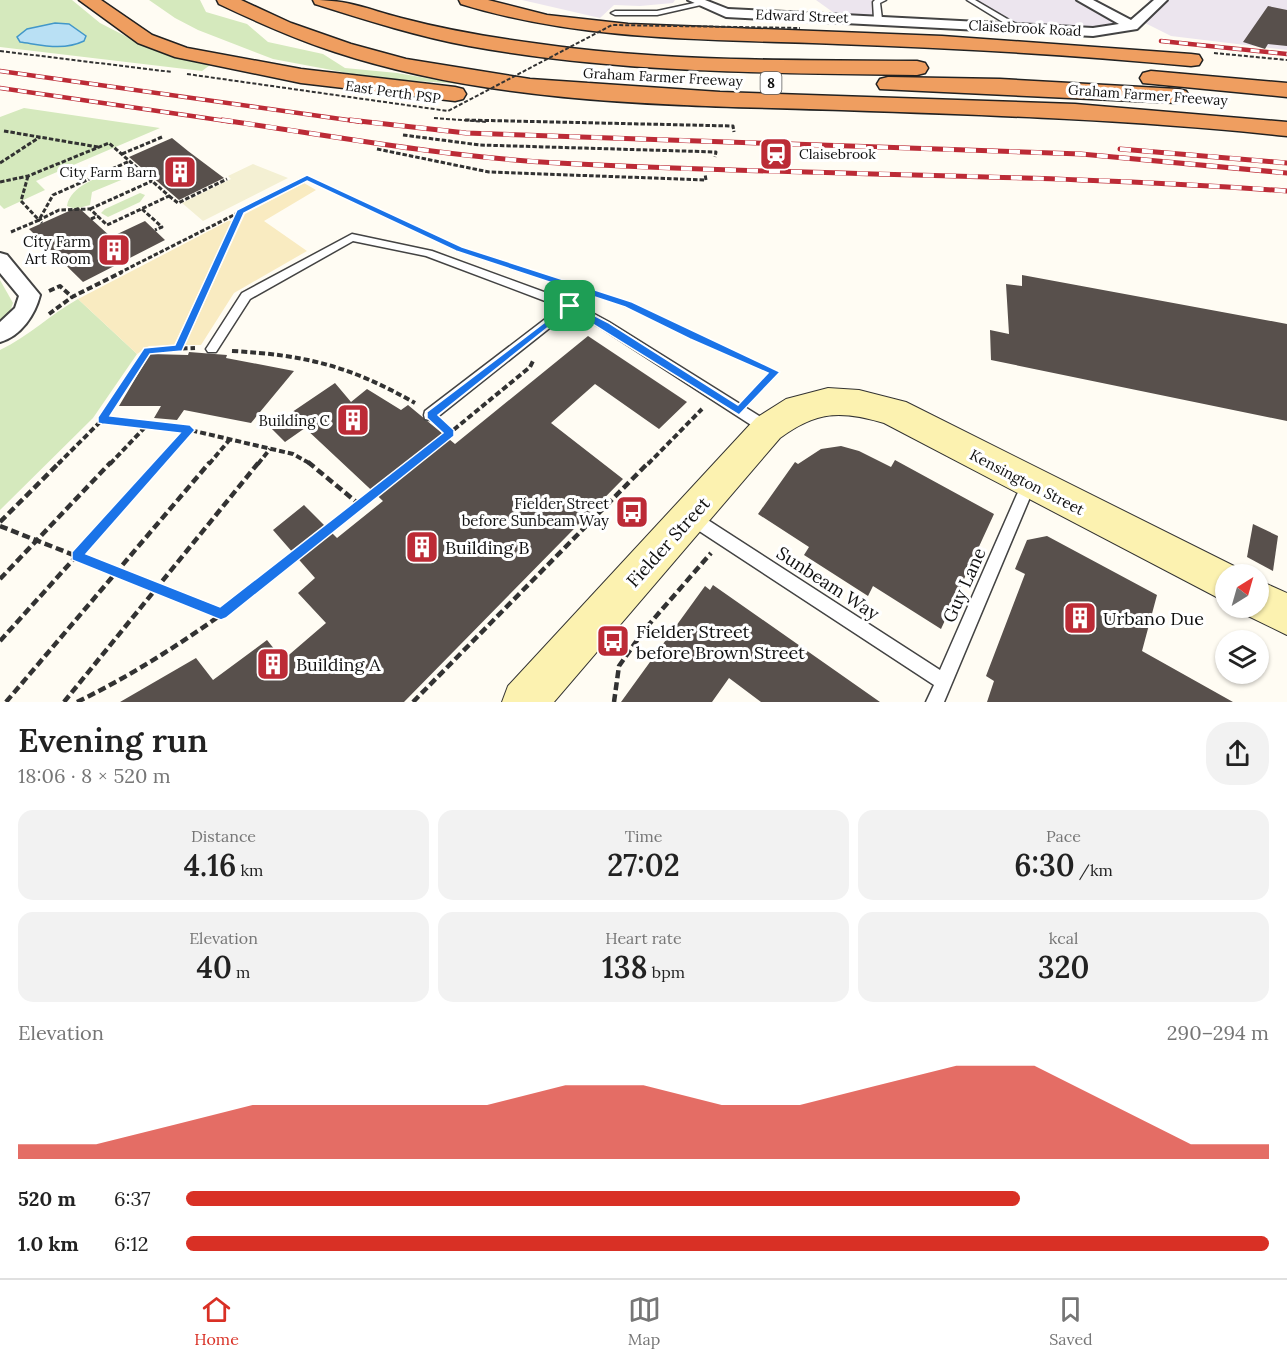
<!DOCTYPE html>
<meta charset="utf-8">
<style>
body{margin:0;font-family:Lora,serif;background:#f2f2f2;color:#222;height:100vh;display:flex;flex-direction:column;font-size:22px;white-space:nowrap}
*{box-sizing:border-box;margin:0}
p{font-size:20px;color:#767676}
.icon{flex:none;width:33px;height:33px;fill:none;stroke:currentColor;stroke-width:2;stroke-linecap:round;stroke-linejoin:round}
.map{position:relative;height:702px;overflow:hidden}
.drawer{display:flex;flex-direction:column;background:#fff;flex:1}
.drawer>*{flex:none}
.needle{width:39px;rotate:37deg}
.tools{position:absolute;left:1215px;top:564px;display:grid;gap:12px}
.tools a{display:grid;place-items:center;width:54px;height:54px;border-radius:50%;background:#fff;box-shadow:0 2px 4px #0004;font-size:30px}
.pin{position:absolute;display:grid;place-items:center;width:51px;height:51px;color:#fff;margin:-26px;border-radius:12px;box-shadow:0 3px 9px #0006}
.round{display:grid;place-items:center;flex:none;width:63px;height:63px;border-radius:24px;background:#f2f2f2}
.headline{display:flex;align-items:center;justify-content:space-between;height:102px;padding:0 18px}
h1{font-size:33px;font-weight:600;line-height:45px}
.figures{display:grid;grid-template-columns:repeat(3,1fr);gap:9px;height:102px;padding:6px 18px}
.figures div{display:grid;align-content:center;border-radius:15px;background:#f2f2f2;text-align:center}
.figures b{font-size:30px;font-weight:600}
.figures small{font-size:16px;font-weight:400}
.figures p{font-size:16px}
.chart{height:168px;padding:12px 18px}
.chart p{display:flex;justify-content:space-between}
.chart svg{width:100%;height:108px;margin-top:6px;fill:#d93025;opacity:.7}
ul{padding:0 18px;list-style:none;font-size:20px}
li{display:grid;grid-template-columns:96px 72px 1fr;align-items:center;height:45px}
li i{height:15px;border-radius:8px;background:#d93025}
.tab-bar{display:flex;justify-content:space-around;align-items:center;height:84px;border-top:2px solid #e0e0e0;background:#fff;font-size:16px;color:#767676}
.tab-bar a{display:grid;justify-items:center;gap:3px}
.tab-bar .active{color:#d93025}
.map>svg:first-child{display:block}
.industrial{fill:#ece5ee}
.farmland{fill:#f4f0d3}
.green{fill:#d5e9bd}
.sand{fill:#f9ebc1}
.water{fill:#b9e0f4;stroke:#4297c9;stroke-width:1.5}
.building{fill:#58504c}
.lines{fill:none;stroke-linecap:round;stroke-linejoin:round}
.lane-casing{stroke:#434343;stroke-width:3}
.street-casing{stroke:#434343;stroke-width:4}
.secondary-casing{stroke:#323232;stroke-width:2}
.highway-casing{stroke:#212121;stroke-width:3}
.path-far3{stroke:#323232;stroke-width:2;stroke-dasharray:4 2;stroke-linecap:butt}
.path-far2{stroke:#323232;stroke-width:3;stroke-dasharray:4.5 2;stroke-linecap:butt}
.path-far1{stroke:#323232;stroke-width:4;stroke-dasharray:6 3;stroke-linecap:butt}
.path{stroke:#323232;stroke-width:4.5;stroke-dasharray:8 4;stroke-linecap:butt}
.lane{fill:#fff;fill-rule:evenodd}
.street{fill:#fff;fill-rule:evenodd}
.secondary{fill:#fcf2b0;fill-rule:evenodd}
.highway{fill:#ef9e60;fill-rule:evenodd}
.rail-far1-casing{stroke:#bc2b36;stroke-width:4.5}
.rail-casing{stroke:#bc2b36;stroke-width:5}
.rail-far1{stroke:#fff;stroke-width:3;stroke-dasharray:9;stroke-linecap:butt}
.rail{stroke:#fff;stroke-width:4;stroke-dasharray:11;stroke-linecap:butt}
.path-bridge{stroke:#323232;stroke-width:2;stroke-dasharray:4 2;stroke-linecap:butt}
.route{fill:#1a73e8;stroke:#fff;stroke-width:1.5;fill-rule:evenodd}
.labels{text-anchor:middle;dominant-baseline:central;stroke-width:6;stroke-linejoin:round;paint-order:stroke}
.far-street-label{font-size:14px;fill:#101010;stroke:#fff}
.shield{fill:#fff;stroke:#585858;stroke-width:1.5}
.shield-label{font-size:14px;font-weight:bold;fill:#101010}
.far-poi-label{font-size:14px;fill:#101010;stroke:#fff;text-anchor:start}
.poi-label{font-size:15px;fill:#101010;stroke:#fff;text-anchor:end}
.street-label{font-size:15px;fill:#101010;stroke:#fff}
.near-street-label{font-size:18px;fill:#101010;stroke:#fff}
.near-poi-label{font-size:18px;fill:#101010;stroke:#fff;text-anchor:start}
</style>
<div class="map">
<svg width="1287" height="702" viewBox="0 0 1287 702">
<rect width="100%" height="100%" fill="#fffcf3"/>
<!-- industrial -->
<g class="industrial">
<polygon points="522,0 675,0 673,3 640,6 614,5 600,18"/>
<polygon points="816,0 883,0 876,2 877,19 841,18"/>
<polygon points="970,0 1083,0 1132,26 1119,30 1017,27"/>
<polygon points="1147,0 1287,0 1287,50 1171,36 1141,21 1157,4"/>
</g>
<!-- farmland -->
<polygon class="farmland" points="253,164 288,178 203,221 182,203 231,179 228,176"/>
<!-- green -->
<g class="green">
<polygon points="0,0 72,0 100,23 135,41 168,54 210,65 202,71 0,47"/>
<polygon points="149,0 200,0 206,12 247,24 268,42 323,54 345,68 397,73 461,84 374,78 273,59 198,30 175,18"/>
<polygon points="24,108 160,128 36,181 45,190 4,209 0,205 0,117"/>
<path d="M 118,173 L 126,178 L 92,192 L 90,205 L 75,209 L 67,206 C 70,186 100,175 118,173 Z"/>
<polygon points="140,193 145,195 140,202 108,217 101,213 105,209"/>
<polygon points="0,280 13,303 9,314 0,323"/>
<path d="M 78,299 L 137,354 L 93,418 L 0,510 L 0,350 C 29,336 51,314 78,299 Z"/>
</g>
<!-- sand -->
<g class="sand">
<polygon points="304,183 316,190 264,221 307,251 234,293 201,345 185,345 245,214"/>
<polygon points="228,221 232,221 174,345 149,346 137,354 78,299"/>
</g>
<!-- water -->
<path class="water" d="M 55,23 L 69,24 L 86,36 L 84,41 C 63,51 42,45 20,42 L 17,37 L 27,29 Z"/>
<!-- building -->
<g class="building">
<polygon points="1268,6 1287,10 1287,46 1268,44 1265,49 1243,42"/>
<polygon points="172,138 188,151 224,178 179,200 129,157"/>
<polygon points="78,207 111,237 145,221 165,240 83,282 29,229"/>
<polygon points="1022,275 1287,324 1287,421 991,360 990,330 1009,334 1006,284 1022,286"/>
<polygon points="588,336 687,402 659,429 595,384 551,423 623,479 404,702 120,702 196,658 213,680 267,640 283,660 326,623 298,593 315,578 273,530 304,505 337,538 383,501 305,428 285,442 270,427 335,383 351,402 367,389 401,410 408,405 455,444"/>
<polygon points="189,352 227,355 226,358 294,371 251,423 184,410 177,420 154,418 161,406 119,406 150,354 188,355"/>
<polygon points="841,446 859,451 891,467 895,460 994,514 941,629 873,586 868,596 804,555 809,547 758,514 795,462 798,464 821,449"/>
<polygon points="1253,524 1278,536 1273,571 1247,557"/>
<polygon points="1047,536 1157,595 1142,651 1233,702 987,702 994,681 986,676 1025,574 1015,569 1027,540"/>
<polygon points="713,585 880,702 761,702 729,678 712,702 621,702 705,586 710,590"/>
</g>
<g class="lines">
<!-- lane casing -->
<g class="lane-casing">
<g id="lane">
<polygon points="875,0 886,0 880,3 882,19 878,21 874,19 873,2"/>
<polygon points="967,0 975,0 1021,27 1014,29"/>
<polygon points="699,2 701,3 701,5 657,15 615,15 611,13 615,11 657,11"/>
<polygon points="352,234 432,251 574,303 609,322 772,424 774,428 772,432 767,433 762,432 601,328 571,311 435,419 430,420 425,419 424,415 425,411 561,307 426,256 353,241 250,299 216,352 208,352 206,349 208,346 242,293"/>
<polygon points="1029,477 1034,479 1036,483 944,702 926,702 934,685 687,523 685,518 687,513 692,511 697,513 940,670 1022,483 1024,479"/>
</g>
</g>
<!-- street casing -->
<g class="street-casing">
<g id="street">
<polygon points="688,0 705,0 728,9 1093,28 1119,24 1077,0 1093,0 1131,20 1154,0 1167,0 1137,29 1093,36 726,17"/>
<path d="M 0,253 L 7,255 L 40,295 C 35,315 21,336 0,342 L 0,322 L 15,308 L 19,296 L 0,273 Z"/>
</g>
</g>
<!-- secondary casing -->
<g class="secondary-casing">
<g id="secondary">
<path d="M 828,388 L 859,390 L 906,402 L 1240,569 L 1243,574 L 1226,574 L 1226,602 L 884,423 C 841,410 816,411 780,438 L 554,702 L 502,702 L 508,686 L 756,418 L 786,399 Z"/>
<polygon points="1258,580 1287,593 1287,635 1244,614 1241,608 1258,608"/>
</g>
</g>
<!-- highway casing -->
<g class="highway-casing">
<g id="highway">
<polygon points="79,0 101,0 152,35 187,48 301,69 455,87 463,89 466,94 463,99 455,101 301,83 175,57 138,43"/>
<path d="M 217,0 L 241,0 L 291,23 L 351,44 L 406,59 L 530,79 L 720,92 L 1075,104 L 1287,122 L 1287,136 C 1139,120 990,115 841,110 C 674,105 496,105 335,52 C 295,39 257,22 219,4 Z"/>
<path d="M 313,0 C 349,0 367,9 401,18 C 447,30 493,38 540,44 C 664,62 792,60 917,61 L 925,63 L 928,68 L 925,73 L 917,75 C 767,73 616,73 469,46 C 416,36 366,20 315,4 Z"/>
<path d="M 459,0 L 488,0 L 547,15 L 628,24 L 942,36 L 1191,54 L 1199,55 L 1202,60 L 1199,65 L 1191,66 C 1074,55 956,48 838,44 C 711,39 584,42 461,4 Z"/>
<polygon points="1151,71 1287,83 1287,97 1143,83 1140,78 1143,73"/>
<polygon points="888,77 1000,79 1178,89 1186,91 1189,96 1186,101 1178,103 880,89 877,84 880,79"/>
</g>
</g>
<!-- path-far3 -->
<g class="path-far3">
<polyline points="0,51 172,72"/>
<polyline points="1214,53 1287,60"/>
<polyline points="434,118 487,122"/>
</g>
<!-- path-far2 -->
<g class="path-far2">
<polyline points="465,120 733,126 734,132"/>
<polyline points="4,131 98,147"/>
<polyline points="403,135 480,145 716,152 715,157"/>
<polyline points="377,149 489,172 706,180 705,174"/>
<polyline points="122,154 162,137"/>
<polyline points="0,163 40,137"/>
<polyline points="28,176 21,201 39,220"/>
<polyline points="0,182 28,176 109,143 169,196 107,225 90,209 59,210 39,220 42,223"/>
<polyline points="169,196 178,203 227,179"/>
<polyline points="90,209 152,181"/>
<polyline points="142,209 162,227 155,230"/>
<polyline points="91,219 98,216"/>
<polyline points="11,232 39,220 53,195 130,161"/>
<polyline points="119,273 307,178 427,234"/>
<polyline points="212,273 240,212"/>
</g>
<!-- path-far1 -->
<g class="path-far1">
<polyline points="581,288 655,317 775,372 753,396"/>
<polyline points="49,291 60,286 72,297 122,272"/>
<polyline points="49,314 72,297"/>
<polyline points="178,349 213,272"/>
<path d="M 232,351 C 306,355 350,366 415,403"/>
<polyline points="102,420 190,430 293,454 311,464"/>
<polyline points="58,464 102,420 147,350 195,348"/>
<polyline points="110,464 147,425"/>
<polyline points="160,464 190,430"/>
<polyline points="209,464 231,438"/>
<polyline points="258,464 270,449"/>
<polyline points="412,464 530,367 534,359"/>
<polyline points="648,464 702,409"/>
</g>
<!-- path -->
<g class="path">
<polyline points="308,462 360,505"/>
<polyline points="0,522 60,462"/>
<polyline points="0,526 221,613"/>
<polyline points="0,579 111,462"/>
<polyline points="0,641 161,462"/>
<polyline points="6,702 210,462"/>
<polyline points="64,702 259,462"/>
<path d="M 77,702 C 199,643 309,548 414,462"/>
<polyline points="413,702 649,462"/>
<polyline points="614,702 619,666 645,629 711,553"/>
</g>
<!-- lane -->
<use href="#lane" class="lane"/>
<!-- street -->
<use href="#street" class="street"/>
<!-- secondary -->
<use href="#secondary" class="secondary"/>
<!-- highway -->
<use href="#highway" class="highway"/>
<!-- rail-far1 casing -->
<g class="rail-far1-casing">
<g id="rail-far1">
<polyline points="1161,41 1287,54"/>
<polyline points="0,71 362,122"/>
<polyline points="0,88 233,122"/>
</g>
</g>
<!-- rail casing -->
<g class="rail-casing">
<g id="rail">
<path d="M 222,120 C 334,136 445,157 558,163 C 801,176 1044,173 1287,191"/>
<polyline points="350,120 466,133 1081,154 1287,173"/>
<polyline points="1120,149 1287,163"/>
</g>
</g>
<!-- rail-far1 -->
<use href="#rail-far1" class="rail-far1"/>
<!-- rail -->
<use href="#rail" class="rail"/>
<!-- path-bridge -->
<polyline class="path-bridge" points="187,74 448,111 612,25 800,28"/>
</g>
<!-- route -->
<path class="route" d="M 307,175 L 462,247 L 632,302 L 780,372 L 739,415 L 570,310 L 438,415 L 454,430 L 454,436 L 226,618 L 221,620 L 72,560 L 72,552 L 180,433 L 102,424 L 98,423 L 98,417 L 144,348 L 175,345 L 237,210 ZM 307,181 L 456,251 L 625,307 L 690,339 L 768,373 L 738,405 L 609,323 L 570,303 L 427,412 L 427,418 L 443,433 L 220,607 L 86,554 L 195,430 L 190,425 L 110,416 L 150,354 L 182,351 L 244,213 Z"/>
<!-- icons -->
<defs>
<g id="station-square" transform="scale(1.725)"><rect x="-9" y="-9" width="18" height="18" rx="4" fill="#bc2b36" stroke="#fff"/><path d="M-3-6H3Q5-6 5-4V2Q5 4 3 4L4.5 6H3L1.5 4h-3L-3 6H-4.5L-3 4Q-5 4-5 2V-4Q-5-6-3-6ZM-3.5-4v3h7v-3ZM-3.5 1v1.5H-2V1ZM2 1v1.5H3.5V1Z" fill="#fff"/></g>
<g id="building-square" transform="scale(1.725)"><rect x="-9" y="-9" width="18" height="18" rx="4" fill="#bc2b36" stroke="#fff"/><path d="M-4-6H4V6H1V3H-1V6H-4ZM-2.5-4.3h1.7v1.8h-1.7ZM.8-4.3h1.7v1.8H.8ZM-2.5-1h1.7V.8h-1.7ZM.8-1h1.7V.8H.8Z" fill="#fff"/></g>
<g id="bus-square" transform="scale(1.725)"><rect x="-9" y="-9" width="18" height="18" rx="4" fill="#bc2b36" stroke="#fff"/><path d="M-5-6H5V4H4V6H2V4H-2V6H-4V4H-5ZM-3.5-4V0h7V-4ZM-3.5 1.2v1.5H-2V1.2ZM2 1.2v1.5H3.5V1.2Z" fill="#fff"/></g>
</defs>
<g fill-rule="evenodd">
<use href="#station-square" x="776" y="154"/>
<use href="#building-square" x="180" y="172"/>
<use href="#building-square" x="114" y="250"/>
<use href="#building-square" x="353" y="420"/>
<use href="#bus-square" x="632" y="512"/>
<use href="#building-square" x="422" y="547"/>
<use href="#building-square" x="1080" y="618"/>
<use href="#bus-square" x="613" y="641"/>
<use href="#building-square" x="273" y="664"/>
</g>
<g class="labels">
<!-- far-street labels -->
<g class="far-street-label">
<text transform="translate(802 16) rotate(2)">Edward Street</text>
<text transform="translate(1025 28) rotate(3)">Claisebrook Road</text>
<text transform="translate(663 77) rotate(3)">Graham Farmer Freeway</text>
<text transform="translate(393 92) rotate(8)">East Perth PSP</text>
<text transform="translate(1148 95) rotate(4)">Graham Farmer Freeway</text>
</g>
<!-- shield labels -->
<rect class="shield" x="760.5" y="72" width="21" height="22" rx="4.5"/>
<g class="shield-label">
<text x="771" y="83">8</text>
</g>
<!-- far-poi labels -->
<g class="far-poi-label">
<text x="799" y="154">Claisebrook</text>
<text x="157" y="172" text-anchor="end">City Farm Barn</text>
</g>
<!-- poi labels -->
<g class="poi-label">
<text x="91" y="241">City Farm<tspan x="91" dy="17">Art Room</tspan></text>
<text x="330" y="420">Building C</text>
<text x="609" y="503">Fielder Street<tspan x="609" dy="17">before Sunbeam Way</tspan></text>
</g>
<!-- street labels -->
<g class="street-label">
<text transform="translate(1027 482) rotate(27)">Kensington Street</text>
</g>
<!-- near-street labels -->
<g class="near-street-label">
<text transform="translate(668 542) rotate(-48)">Fielder Street</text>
<text transform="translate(828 583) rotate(33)">Sunbeam Way</text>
<text transform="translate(964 585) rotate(-66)">Guy Lane</text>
</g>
<!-- near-poi labels -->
<g class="near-poi-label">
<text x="445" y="547">Building B</text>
<text x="1103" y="618">Urbano Due</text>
<text x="636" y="631">Fielder Street<tspan x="636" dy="21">before Brown Street</tspan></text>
<text x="296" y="664">Building A</text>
</g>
</g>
</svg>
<div class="tools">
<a><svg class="needle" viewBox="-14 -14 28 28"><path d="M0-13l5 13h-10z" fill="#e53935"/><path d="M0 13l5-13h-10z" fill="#767676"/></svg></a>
<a><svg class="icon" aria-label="layers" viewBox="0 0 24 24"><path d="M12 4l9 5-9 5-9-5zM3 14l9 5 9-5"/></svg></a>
</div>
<div class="pin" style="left:570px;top:306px;background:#1e9e55"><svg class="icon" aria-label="arrive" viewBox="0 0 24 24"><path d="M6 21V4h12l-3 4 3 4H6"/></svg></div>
</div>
<section class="drawer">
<div class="headline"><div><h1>Evening run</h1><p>18:06 · 8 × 520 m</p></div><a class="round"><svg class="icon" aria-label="share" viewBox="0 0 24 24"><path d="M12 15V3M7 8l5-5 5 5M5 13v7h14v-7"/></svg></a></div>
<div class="figures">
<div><p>Distance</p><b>4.16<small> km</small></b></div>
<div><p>Time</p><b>27:02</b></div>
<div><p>Pace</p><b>6:30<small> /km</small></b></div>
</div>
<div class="figures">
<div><p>Elevation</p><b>40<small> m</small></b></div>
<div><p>Heart rate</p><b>138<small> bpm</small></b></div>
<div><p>kcal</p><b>320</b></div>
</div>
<div class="chart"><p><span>Elevation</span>290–294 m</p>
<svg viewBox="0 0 160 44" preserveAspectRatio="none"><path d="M0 44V38L10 38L20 30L30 22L40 22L50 22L60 22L70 14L80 14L90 22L100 22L110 14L120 6L130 6L140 22L150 38L160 38V44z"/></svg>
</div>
<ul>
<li><b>520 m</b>6:37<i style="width:77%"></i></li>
<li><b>1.0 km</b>6:12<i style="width:100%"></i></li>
</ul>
</section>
<nav class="tab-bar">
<a class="active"><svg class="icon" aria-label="home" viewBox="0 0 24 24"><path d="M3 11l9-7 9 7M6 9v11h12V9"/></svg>Home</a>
<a><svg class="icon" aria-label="map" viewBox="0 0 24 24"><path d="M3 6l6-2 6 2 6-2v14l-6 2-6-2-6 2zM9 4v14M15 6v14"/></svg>Map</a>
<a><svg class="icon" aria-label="saved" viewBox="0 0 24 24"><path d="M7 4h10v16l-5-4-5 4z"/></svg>Saved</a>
</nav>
